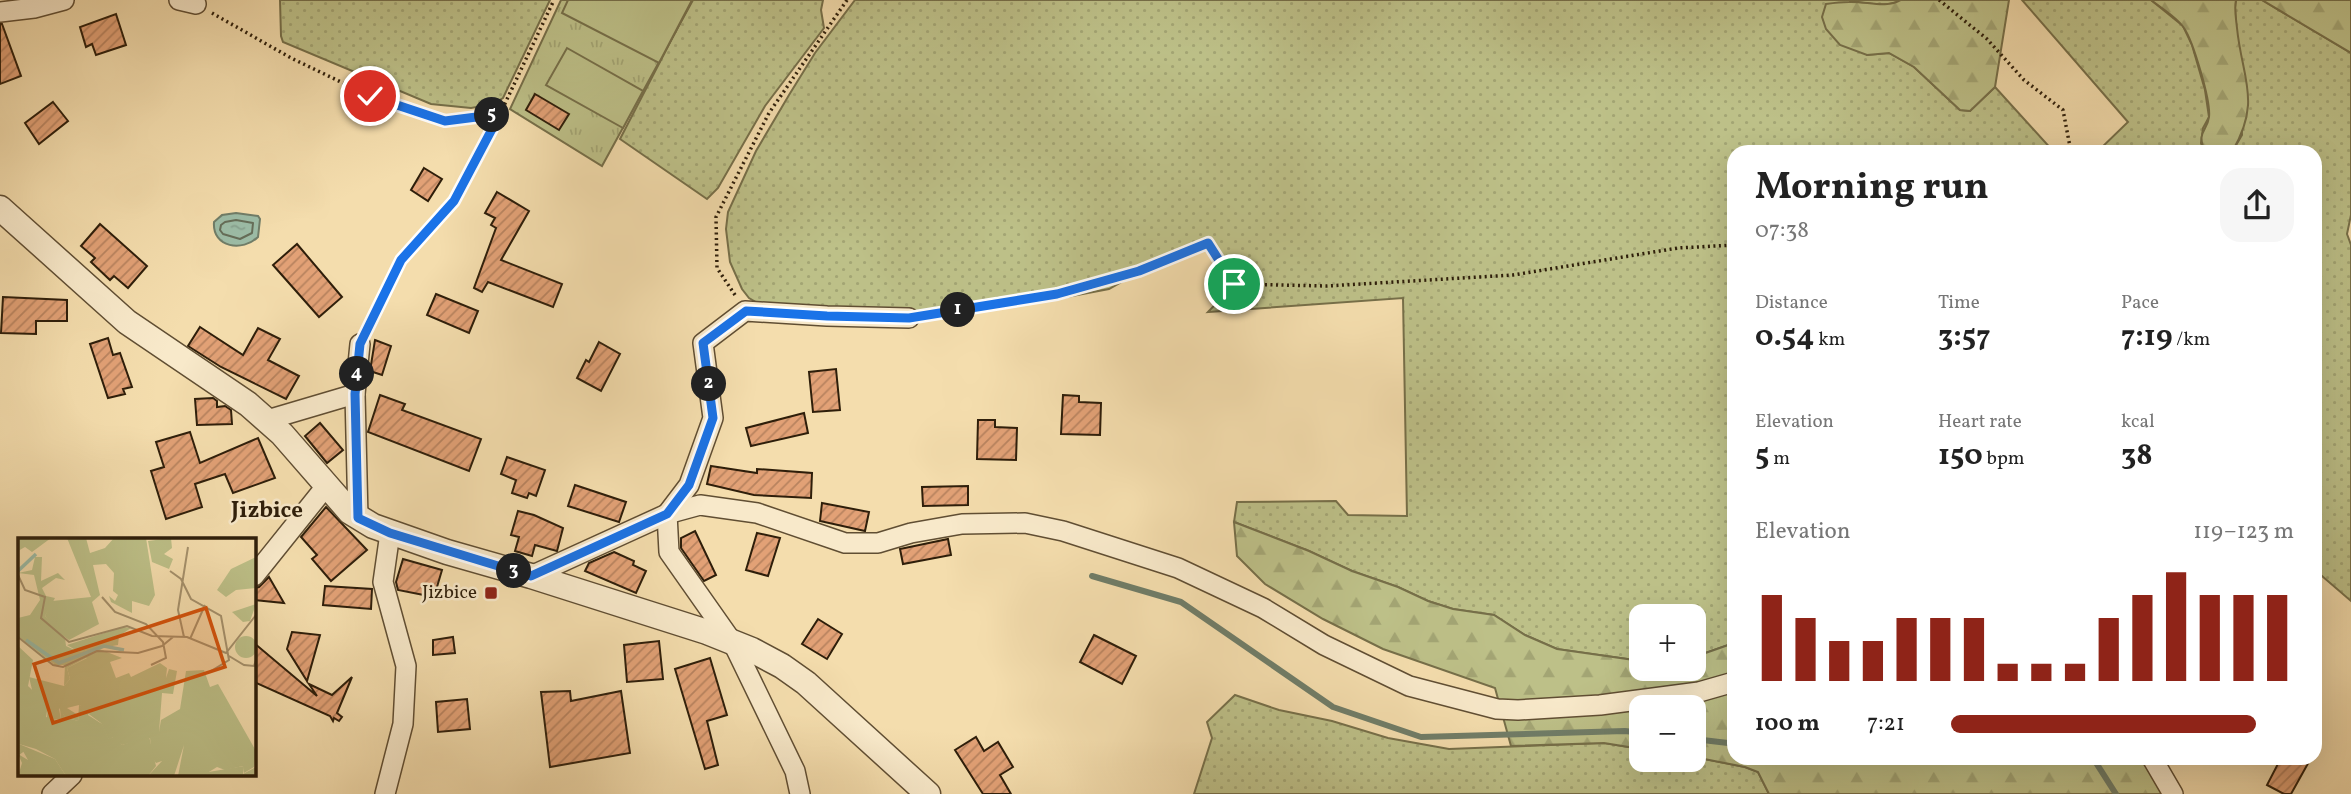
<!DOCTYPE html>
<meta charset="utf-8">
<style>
body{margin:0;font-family:Vollkorn,serif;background:#f6f6f6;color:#222;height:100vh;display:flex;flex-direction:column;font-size:26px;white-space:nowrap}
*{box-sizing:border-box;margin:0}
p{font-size:23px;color:#767676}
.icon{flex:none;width:38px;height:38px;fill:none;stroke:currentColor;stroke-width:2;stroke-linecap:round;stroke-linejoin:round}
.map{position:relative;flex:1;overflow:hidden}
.panel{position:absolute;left:1727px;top:145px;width:595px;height:620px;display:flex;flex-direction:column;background:#fff;border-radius:21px;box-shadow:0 7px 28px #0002}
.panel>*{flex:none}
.fabs{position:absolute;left:1629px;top:604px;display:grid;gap:14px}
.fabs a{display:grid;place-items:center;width:77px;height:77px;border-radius:14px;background:#fff;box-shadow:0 7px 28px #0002;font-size:35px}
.pin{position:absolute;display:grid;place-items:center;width:60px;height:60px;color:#fff;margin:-30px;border:4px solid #fff;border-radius:50%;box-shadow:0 2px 7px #0007}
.km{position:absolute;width:35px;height:35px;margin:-18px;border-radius:50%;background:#222;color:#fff;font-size:19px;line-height:35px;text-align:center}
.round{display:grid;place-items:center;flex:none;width:74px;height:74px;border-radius:21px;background:#f6f6f6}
.head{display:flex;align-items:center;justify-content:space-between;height:119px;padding:0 28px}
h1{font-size:38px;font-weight:700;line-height:52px}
.metrics{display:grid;grid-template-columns:repeat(3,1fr);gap:10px;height:119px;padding:7px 28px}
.metrics div{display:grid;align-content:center}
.metrics b{font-size:30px;font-weight:700}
.metrics small{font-size:19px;font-weight:400}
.metrics p{font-size:19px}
.chart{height:196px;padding:14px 28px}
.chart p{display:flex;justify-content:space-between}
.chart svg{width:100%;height:126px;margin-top:7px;stroke:#8f2418;stroke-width:6}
ul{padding:0 28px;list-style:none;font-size:23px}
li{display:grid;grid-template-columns:112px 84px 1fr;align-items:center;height:52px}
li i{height:18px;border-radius:9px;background:#8f2418}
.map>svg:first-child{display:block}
.grass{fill:url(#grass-dots);stroke:#766f49;stroke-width:2}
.forest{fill:url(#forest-firs);stroke:#766f49;stroke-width:2}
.park{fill:url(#park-tufts);stroke:#766f49;stroke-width:2}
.garden{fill:#bdc088;stroke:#766f49;stroke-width:2}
.water{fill:url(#water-ripples);stroke:#707d68;stroke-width:2}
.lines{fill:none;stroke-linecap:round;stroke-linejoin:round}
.shore{stroke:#656d58;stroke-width:2}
.stream{stroke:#707d68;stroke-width:6}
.building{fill:url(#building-hatch);stroke:#2e1e0a;stroke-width:2}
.minor-casing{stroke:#604e33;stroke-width:22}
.tertiary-casing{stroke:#604e33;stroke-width:27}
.path{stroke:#2e1e0a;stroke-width:3.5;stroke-dasharray:2 3.5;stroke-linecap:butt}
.minor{stroke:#f8e9ca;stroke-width:19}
.tertiary{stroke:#f8e9ca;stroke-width:24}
.route-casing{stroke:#fff;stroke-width:14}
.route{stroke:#1a73e8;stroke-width:9}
.poi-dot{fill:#8f2418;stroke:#f8e9ca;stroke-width:2.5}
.labels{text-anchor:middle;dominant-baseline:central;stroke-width:5;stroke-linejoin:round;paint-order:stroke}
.poi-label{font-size:19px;fill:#2e1e0a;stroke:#f8e9ca;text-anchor:end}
.quarter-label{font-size:23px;font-weight:bold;fill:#2e1e0a;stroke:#f8e9ca}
.inset-river{fill:none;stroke:#9cbca6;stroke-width:3.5}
.inset-road{fill:none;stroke:#a5916c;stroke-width:2}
.view{fill:#d5530c;fill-opacity:0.15;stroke:#d5530c;stroke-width:3.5}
.inset-edge{fill:none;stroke:#2e1e0a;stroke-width:3.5}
</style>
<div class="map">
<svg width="2351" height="794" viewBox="0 0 2351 794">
<defs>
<pattern id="grass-dots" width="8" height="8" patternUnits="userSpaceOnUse" patternTransform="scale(1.75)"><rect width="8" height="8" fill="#bdc088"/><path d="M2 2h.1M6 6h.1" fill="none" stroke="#a3a574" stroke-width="1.8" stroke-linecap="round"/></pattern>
<pattern id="forest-firs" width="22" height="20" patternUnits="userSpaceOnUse" patternTransform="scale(1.75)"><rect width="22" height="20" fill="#bdc088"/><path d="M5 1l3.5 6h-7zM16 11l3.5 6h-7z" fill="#a3a574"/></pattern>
<pattern id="park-tufts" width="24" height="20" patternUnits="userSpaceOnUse" patternTransform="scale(1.75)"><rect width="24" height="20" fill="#bdc088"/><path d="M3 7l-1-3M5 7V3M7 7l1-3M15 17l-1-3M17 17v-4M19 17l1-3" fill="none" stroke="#a3a574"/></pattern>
<pattern id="water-ripples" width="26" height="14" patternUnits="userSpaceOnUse" patternTransform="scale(1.75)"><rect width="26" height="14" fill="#9cbca6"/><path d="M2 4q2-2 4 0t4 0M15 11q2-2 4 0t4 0" fill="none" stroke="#87a18e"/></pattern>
<pattern id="building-hatch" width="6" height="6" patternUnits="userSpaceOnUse" patternTransform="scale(1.75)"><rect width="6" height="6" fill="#e2a176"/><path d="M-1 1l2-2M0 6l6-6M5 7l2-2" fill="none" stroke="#b8835f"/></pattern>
</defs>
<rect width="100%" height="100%" fill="#f4ddad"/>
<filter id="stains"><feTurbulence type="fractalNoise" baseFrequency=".00286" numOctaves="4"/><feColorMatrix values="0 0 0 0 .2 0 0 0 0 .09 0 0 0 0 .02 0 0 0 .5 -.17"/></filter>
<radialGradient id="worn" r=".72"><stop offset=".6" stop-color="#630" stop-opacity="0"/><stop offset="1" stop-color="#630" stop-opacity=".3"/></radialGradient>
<!-- grass -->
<g class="grass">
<polygon points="280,0 550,0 503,98 493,104 471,108 431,104 283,42 281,36"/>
<polygon points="692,0 823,0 821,10 824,28 765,106 718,188 707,199 620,139"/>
<path d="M 855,0 L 1901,0 C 1887,8 1866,3 1851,1 L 1867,55 L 1889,53 L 1914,67 L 1960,110 L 1970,111 L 1995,87 L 2054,152 L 1734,152 L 1734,643 L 1694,657 L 1694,616 L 1642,616 L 1641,661 L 1557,649 L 1525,635 L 1494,615 L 1453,609 L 1428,601 L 1398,587 L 1352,571 L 1309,551 L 1234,522 L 1237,502 L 1336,501 L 1348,515 L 1407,516 L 1403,298 L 1208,312 C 1236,284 1239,272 1204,248 L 1178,250 L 1109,289 L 1051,300 L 947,312 L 849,314 L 766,308 L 749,298 L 742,289 L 730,262 L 726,229 L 728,212 L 756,151 L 789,95 L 815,53 Z"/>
<polygon points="2022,0 2151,0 2183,26 2192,45 2205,90 2209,117 2203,128 2201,143 2205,152 2097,152 2128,122"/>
<polygon points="2236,0 2262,0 2351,53 2351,215 2347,234 2351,245 2351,601 2315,570 2315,152 2232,152 2242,135 2235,7"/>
<polygon points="1235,695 1279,710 1332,721 1388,738 1449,749 1604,743 1641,749 1642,760 1694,760 1694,757 1745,767 1758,772 1769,794 1194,794 1212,738 1207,722"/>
</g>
<!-- forest -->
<g class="forest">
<path d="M 1901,0 L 2009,0 L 1995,87 L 1970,111 L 1960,110 L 1914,67 L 1889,53 L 1867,55 L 1840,45 L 1826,29 L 1822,17 L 1826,4 C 1833,3 1841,2 1849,2 C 1866,1 1886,9 1901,0 Z"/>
<path d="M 2151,0 L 2236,0 C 2234,9 2236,18 2237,28 C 2242,79 2262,101 2232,152 L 2205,152 C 2196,131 2207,132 2209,117 C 2211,101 2193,41 2184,28 C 2177,17 2161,8 2151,0 Z"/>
<polygon points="2262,0 2351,0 2351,53"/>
<polygon points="1234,522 1309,551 1352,571 1398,587 1428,601 1453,609 1494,615 1525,635 1557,649 1641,661 1642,668 1694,668 1694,657 1734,643 1734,758 2144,758 2165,794 1769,794 1758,772 1745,767 1694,757 1694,707 1642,707 1641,749 1604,743 1511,746 1495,688 1383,649 1323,619 1265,584 1237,556"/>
</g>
<!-- park -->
<polygon class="park" points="561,0 693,0 602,166 510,109"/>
<!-- garden -->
<g class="garden">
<polygon points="568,0 692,0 659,63 562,13"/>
<polygon points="567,48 643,91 623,128 546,85"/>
</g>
<!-- water -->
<path class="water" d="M 236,213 L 258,216 L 260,219 L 258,237 C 243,252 212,248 214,222 L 222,215 Z"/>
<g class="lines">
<!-- shore -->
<polygon class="shore" points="236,220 253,223 252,233 240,239 223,234 220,230 221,225 225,222"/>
<!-- stream -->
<g class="stream">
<polyline points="1092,576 1181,602 1333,707 1421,737 1625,731 1642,733"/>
<polyline points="1694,739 1728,743 1734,741"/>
<polyline points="2093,758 2116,794"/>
</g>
</g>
<!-- building -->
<g class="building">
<polygon points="116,14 126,45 96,55 92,44 86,47 80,27"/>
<polygon points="0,24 2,24 21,76 0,84"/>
<polygon points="535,94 569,114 559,130 526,110"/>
<polygon points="53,102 68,121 39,144 25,123"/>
<polygon points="424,168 442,179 428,201 411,190"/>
<polygon points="497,192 529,211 501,260 562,284 553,307 488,282 482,292 474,288 496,228 491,225 495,218 485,213"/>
<polygon points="100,224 147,266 128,288 114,276 110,280 91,262 95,258 81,246"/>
<polygon points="297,244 342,297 319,317 273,265"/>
<polygon points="436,294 478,311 469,333 427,315"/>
<polygon points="3,297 67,300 67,321 36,321 36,334 1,333"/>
<polygon points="200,327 243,355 258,328 280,339 268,360 299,376 286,399 221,367 188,346"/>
<polygon points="108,338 113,355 120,353 132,387 123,389 125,394 108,398 90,344"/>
<polygon points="375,340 391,346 382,375 370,371"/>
<polygon points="599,342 620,354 601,391 577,378 586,360 589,362"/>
<polygon points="836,369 840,410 813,412 809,372"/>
<polygon points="380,395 405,404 402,410 481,439 469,471 368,432"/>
<polygon points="1063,395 1079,396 1079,402 1101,403 1100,435 1061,434"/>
<polygon points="213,398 217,401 217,407 225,406 231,410 232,424 197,425 195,399"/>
<polygon points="804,413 808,433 751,446 746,428"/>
<polygon points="978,420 995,420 995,427 1017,428 1016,460 977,459"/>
<polygon points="320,423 343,450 327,463 305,436"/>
<polygon points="190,432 200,463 258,438 275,478 233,493 225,474 195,484 202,507 166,519 151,471 164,467 156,442"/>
<polygon points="507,457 545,470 536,496 529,493 527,498 512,493 516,480 501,474"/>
<polygon points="711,466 757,473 757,469 812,473 811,498 754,495 707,484"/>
<polygon points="575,485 626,502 619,522 568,506"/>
<polygon points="968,486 968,505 923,506 922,487"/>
<polygon points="822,503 869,512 865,531 820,521"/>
<polygon points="326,507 367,550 331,581 312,559 317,555 301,537"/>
<polygon points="518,511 534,515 563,528 557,551 535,545 532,556 515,551 519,537 511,535"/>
<polygon points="695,531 716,575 704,581 681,548 681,538"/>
<polygon points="757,533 780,538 768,576 746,570"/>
<polygon points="948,539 951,555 903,564 900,549"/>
<polygon points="614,552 634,561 633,565 646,571 636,593 585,571 589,563"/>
<polygon points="403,559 442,570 434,597 398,590 396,582"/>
<polygon points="269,577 284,603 254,600 254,588 259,587"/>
<polygon points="325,586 372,589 371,609 323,605"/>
<polygon points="818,619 842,634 827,659 802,644"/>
<polygon points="292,632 320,635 307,681 287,649"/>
<polygon points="1094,635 1136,656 1122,684 1080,662"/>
<polygon points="453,637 455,653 433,655 433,640"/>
<polygon points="659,641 663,679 627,682 624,645"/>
<polygon points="254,643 317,696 309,684 332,695 352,677 337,713 342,717 339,721 334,718 333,721 330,716 254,682"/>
<polygon points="710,658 727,715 707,721 718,765 705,769 675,669"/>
<polygon points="570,691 571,701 621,691 630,753 550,767 541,692"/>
<polygon points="467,699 470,729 438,732 436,702"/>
<polygon points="976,737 984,751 998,742 1013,767 1000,775 1011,794 983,794 955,750"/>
<polygon points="2281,758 2311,758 2291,794 2284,794 2267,785"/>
</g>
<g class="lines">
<!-- minor casing -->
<g class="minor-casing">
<g id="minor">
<polyline points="179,0 196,4"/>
<polyline points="0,12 34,8 64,0"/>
<polyline points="267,420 355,394"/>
<polyline points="358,518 355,394 360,344"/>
<polyline points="254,576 327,485"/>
<polyline points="531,576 667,514 700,505 757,513 845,543 878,543 911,533 962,524 1025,523 1063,531 1178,568 1263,608 1324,645 1409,686 1497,709 1518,710 1600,705 1699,692 1734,682"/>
<polyline points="2152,758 2173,794"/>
<polyline points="52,794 72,775"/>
<polyline points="385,794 403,724 406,666 383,582 390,533"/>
<polyline points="800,794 795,771 733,643 669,552 667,514 689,485 713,418 703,343 745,311 827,316 909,318"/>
</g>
</g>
<!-- tertiary casing -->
<g class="tertiary-casing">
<polyline id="tertiary" points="0,208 127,322 248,404 282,434 350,512 373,526 447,552 531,576 707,632 752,650 782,666 806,683 928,794"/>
</g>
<!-- path -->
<g class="path">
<polyline points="1939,0 1987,39 2024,80 2063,110 2071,152"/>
<polyline points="212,13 291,58 370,96 445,121 500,114"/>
<polyline points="735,295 717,268 716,217 769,113 847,0"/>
<polyline points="929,315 1057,294 1139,271 1207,243 1234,284 1327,286 1513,275 1678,248 1734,245"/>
<polyline points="368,328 401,260 454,201 500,114 554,0"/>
</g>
<!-- minor -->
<use href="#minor" class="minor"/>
<!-- tertiary -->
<use href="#tertiary" class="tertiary"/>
</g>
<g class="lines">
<!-- route casing -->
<g class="route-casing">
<polyline id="route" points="370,96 445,121 500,114 454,201 401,260 360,344 355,394 358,518 390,533 531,576 667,514 689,485 713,418 703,343 746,311 827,316 909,318 1057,294 1139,271 1208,243 1234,284"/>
</g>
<!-- route -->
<use href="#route" class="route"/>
</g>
<!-- markers -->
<rect class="poi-dot" x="484" y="586" width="14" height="14" rx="3.5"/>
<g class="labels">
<!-- poi labels -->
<g class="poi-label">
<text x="477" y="593">Jizbice</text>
</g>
<!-- quarter labels -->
<g class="quarter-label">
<text x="267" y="511">Jizbice</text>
</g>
</g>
<!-- overview -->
<g transform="translate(18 538)">
<rect width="238" height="238" fill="#f4ddad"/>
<path d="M 49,0 L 68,0 L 72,15 L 87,10 L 96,0 L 128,0 L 137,57 L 131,68 L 114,63 L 114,75 L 93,64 L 91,58 L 97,63 L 100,57 L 95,53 L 96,35 L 88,26 L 75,27 L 82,57 L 74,64 L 81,86 L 51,102 L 40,94 L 27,78 L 34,63 L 73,59 ZM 153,0 L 154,10 L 146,16 L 155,21 L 151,31 L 134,24 L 130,3 ZM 238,19 L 238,50 L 218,52 L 208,59 L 199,52 L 213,31 ZM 238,66 L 232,83 L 225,84 L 214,74 ZM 105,89 L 113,90 L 101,98 L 100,107 L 61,114 L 49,107 ZM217 109a11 11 0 1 1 22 0a11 11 0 1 1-22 0ZM 71,119 L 104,120 L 92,124 L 98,140 L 111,135 L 113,139 L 142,125 L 149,130 L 148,140 L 151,131 L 159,133 L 155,156 L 144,155 L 141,194 L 143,182 L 162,171 L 168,133 L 186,132 L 192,149 L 200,146 L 238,213 L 236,229 L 226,235 L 225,228 L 207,232 L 199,229 L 186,237 L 160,238 L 166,207 L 156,238 L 130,238 L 144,223 L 138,225 L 134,219 L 132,200 L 104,207 L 95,199 L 91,202 L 83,185 L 68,174 L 73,172 L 61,167 L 49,170 L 60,177 L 60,183 L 47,179 L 41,170 L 43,182 L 29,180 L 30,167 L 15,156 L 11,139 L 46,148 L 52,141 L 49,130 ZM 1,206 L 37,221 L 48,238 L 0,238 L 4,225 L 0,216 L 10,222 Z" fill="#bdc088"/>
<path d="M 33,0 L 14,14 L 7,9 L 0,13 L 0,1 ZM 17,19 L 24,19 L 23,43 L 40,35 L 47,42 L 38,40 L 24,50 L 28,58 L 37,60 L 27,78 L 47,100 L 48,108 L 61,114 L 79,110 L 104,120 L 68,120 L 49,130 L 52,141 L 46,148 L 47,127 L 37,127 L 0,98 L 0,80 L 12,77 L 22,62 L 16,37 L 0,35 L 14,32 ZM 0,108 L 15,122 L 10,148 L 30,167 L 28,179 L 43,183 L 42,170 L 47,179 L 60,183 L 61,167 L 73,170 L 70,177 L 84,186 L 91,201 L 97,198 L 104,207 L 131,198 L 138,228 L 130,238 L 48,238 L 37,221 L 18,211 L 1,206 L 8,212 L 1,217 ZM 226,228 L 225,236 L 238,229 L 238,238 L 167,238 Z" fill="#bdc088"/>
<path class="inset-river" d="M 0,33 L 18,16M 8,102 L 41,125 L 86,108 L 106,112"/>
<path class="inset-road" d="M 152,33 L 163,41 L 173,61 L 203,78 L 211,122 L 193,133M 0,37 L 7,52 L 27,59 L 23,80 L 51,104 L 109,88 L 134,98 L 169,99 L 208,115 L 238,77M 84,59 L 97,74 L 128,86 L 145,104 L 148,120 L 133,127M 0,99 L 35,127 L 45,129 L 79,113 L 120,115 L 144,108 L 155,99M 166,99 L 160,72 L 170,9M 172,101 L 187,67M 211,118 L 226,127 L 236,128 L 238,122"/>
<path class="view" d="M 188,70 L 207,129 L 35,185 L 16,126 Z"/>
<rect width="238" height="238" class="inset-edge"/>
</g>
<rect width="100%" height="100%" filter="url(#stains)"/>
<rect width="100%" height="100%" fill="url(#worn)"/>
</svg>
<div class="fabs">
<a>+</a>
<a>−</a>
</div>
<div class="pin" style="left:1234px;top:284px;background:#1e9e55"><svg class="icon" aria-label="arrive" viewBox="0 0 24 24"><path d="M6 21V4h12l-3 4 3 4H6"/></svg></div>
<div class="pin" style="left:370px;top:96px;background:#d93025"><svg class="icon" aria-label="check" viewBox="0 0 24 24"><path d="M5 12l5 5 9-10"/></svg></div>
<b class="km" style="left:958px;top:310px">1</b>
<b class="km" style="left:709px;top:384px">2</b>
<b class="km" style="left:514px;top:571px">3</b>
<b class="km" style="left:357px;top:374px">4</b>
<b class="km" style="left:492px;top:115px">5</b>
<section class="panel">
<div class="head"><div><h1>Morning run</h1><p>07:38</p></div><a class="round"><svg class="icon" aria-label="share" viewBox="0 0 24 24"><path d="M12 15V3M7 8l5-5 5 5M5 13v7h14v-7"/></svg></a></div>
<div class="metrics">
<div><p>Distance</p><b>0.54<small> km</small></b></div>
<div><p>Time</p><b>3:57</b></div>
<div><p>Pace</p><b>7:19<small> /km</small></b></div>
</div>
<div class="metrics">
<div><p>Elevation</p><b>5<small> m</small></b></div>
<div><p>Heart rate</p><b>150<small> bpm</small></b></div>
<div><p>kcal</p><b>38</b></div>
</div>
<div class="chart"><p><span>Elevation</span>119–123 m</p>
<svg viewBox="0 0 160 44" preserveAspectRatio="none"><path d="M5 44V14M15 44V22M25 44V30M35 44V30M45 44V22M55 44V22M65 44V22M75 44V38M85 44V38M95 44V38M105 44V22M115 44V14M125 44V6M135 44V14M145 44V14M155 44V14"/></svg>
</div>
<ul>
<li><b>100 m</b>7:21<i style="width:89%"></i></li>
</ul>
</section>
</div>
